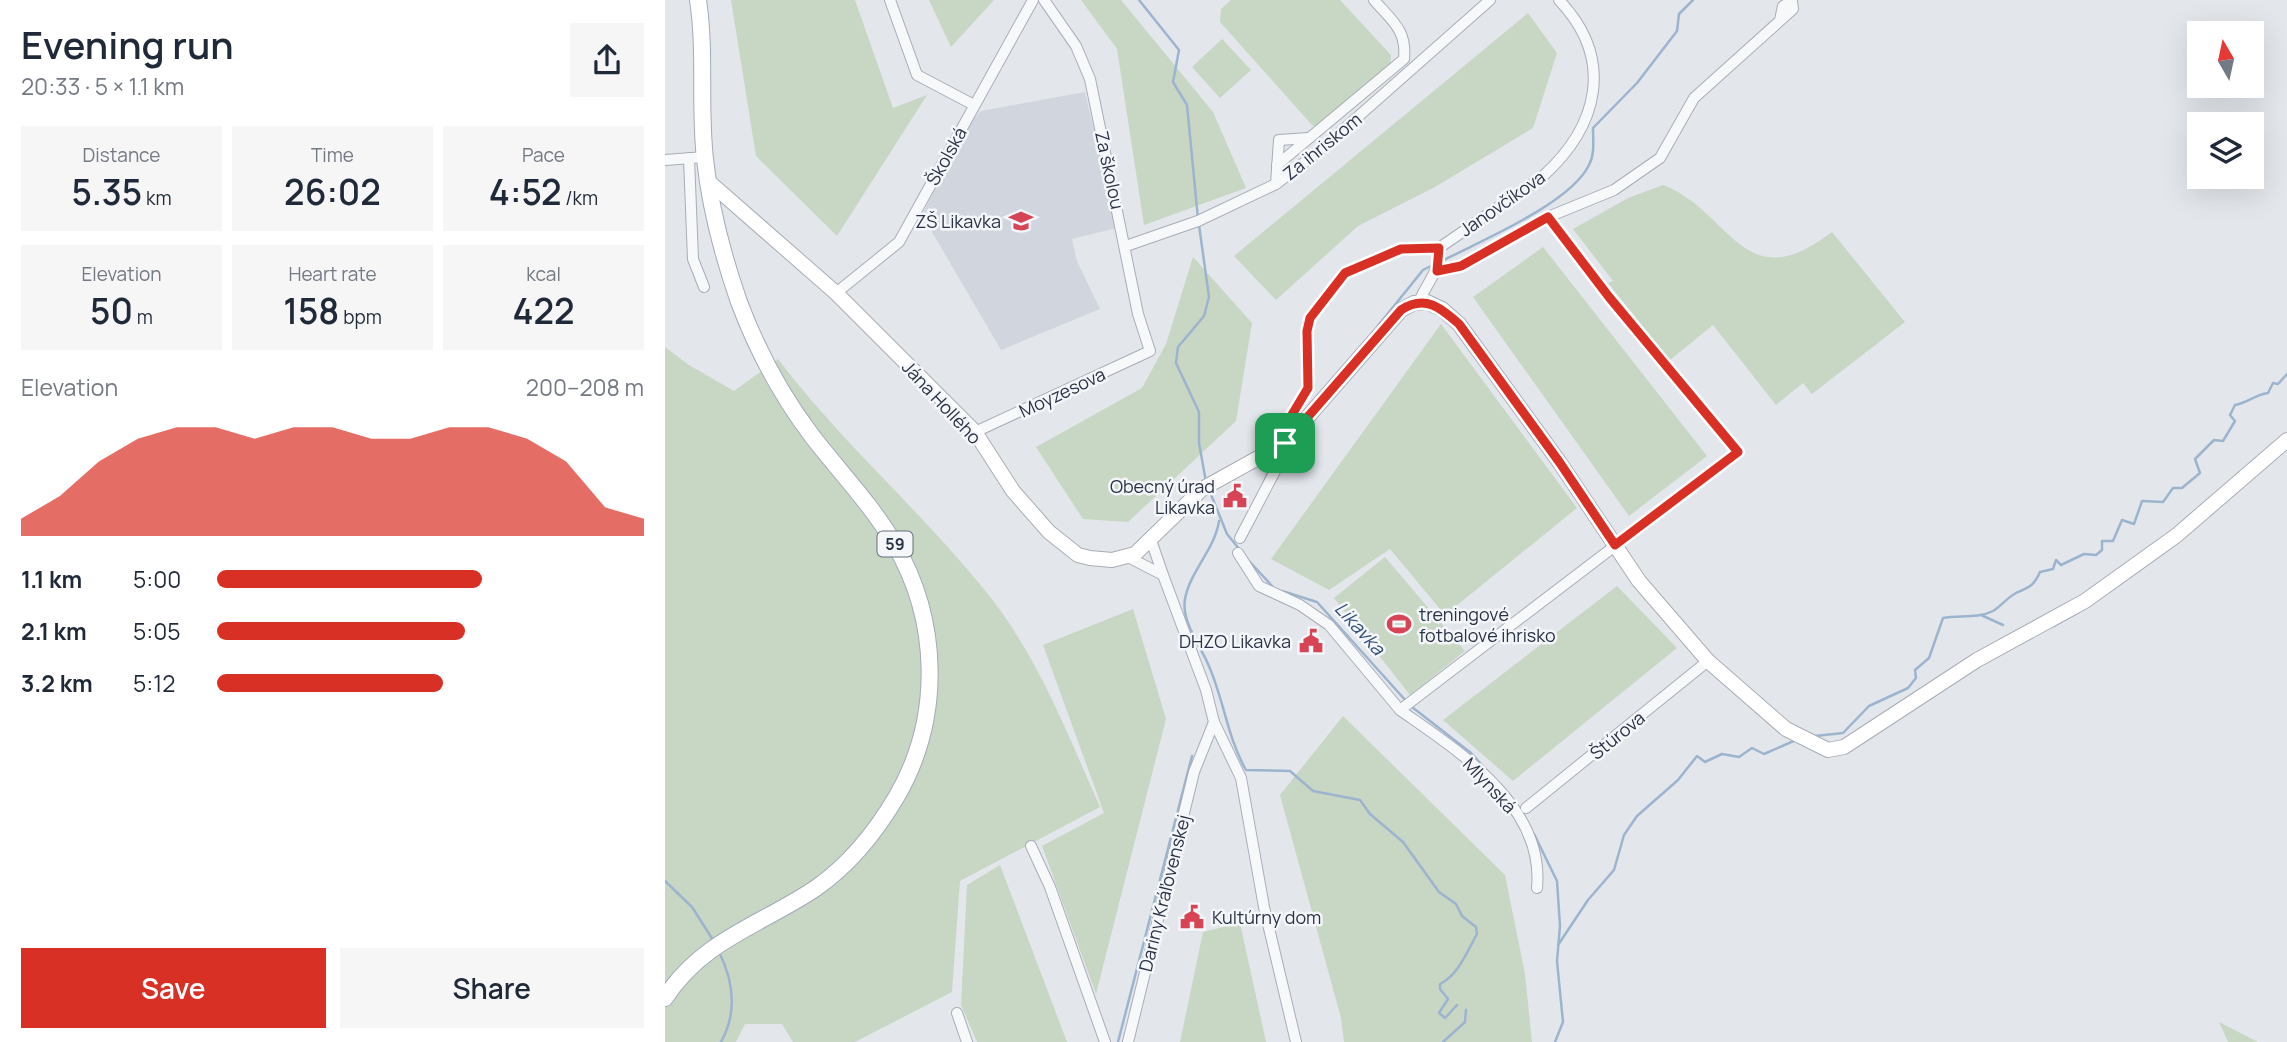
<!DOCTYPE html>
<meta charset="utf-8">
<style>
body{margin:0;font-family:Manrope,sans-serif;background:#f6f6f7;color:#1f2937;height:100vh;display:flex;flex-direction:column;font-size:26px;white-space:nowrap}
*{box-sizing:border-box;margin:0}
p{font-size:23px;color:#747a83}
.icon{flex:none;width:38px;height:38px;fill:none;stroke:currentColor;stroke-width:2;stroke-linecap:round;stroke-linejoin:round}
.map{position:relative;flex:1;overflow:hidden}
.side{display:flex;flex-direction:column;background:#fff;width:665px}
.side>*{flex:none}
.needle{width:46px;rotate:351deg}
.buttons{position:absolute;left:1522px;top:21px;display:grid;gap:14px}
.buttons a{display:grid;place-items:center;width:77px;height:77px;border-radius:0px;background:#fff;box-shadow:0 7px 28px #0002;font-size:35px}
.pin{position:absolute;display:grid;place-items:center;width:60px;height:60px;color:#fff;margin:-30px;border-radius:14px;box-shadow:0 4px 10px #0006}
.round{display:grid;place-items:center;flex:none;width:74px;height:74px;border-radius:0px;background:#f6f6f7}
.overview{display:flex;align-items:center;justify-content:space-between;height:119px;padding:0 21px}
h1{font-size:38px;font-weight:600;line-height:52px}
.figures{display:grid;grid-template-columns:repeat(3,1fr);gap:10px;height:119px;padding:7px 21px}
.figures div{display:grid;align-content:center;border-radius:0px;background:#f6f6f7;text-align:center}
.figures b{font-size:35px;font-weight:600}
.figures small{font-size:19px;font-weight:400}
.figures p{font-size:19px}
.chart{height:196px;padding:14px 21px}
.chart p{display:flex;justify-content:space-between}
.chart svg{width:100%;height:126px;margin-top:7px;fill:#d93025;opacity:.7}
.button{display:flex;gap:14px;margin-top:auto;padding:14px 21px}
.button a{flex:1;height:80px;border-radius:0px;background:#d93025;color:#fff;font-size:28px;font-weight:600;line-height:80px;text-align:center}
.button a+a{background:#f6f6f7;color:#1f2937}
ul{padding:0 21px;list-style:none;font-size:23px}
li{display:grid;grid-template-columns:112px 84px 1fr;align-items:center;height:52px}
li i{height:18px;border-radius:9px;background:#d93025}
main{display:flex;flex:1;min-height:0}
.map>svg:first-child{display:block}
.built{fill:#d1d6de}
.green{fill:#c8d6c4}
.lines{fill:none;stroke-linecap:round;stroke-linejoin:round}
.stream{stroke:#9db4ce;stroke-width:2.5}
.street-casing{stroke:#a8adb7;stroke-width:12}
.secondary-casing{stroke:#a8adb7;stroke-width:16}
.primary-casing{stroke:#a2abb9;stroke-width:18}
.street{stroke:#f7f8fa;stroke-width:10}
.secondary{stroke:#fff;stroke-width:14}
.primary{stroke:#fff;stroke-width:16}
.route-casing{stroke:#fff;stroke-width:14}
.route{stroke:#d93025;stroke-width:9}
.labels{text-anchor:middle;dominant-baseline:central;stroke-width:5;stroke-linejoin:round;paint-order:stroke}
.shield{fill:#f4f6f9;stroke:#676e7c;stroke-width:2}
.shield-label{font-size:16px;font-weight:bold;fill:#2a3346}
.street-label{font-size:18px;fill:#2a3346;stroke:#f4f6f9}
.poi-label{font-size:18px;fill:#2a3346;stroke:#f4f6f9;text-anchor:end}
.water-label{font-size:19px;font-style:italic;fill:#31517c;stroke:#f4f6f9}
</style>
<main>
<section class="side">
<div class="overview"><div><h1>Evening run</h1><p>20:33 · 5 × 1.1 km</p></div><a class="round"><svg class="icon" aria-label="share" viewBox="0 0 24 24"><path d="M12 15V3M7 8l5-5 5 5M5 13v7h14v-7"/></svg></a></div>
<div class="figures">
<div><p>Distance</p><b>5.35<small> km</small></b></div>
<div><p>Time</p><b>26:02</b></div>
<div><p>Pace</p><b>4:52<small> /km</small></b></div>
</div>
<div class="figures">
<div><p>Elevation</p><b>50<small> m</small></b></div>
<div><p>Heart rate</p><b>158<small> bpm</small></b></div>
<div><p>kcal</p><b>422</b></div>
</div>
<div class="chart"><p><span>Elevation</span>200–208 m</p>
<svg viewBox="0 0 160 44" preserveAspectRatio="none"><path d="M0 44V38L10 30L20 18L30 10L40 6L50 6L60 10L70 6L80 6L90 10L100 10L110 6L120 6L130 10L140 18L150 34L160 38V44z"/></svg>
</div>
<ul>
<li><b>1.1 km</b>5:00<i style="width:62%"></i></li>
<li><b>2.1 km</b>5:05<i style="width:58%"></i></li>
<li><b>3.2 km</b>5:12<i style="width:53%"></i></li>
</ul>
<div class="button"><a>Save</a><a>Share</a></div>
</section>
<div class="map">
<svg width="1622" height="1042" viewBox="0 0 1622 1042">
<rect width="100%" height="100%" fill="#e3e7ec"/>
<!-- built -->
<polygon class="built" points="420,92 452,228 407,239 412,261 435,309 336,350 257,215 301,128 316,111"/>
<!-- green -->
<g class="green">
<polygon points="66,0 190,0 228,108 262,95 172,236 91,156"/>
<polygon points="264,0 329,0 286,47"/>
<polygon points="416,0 456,0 548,112 581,188 479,225 452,49"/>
<polygon points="566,0 675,0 726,55 725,68 653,127 647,125 555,22 556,9"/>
<polygon points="863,13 892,53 868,128 770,187 693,226 611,300 569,256"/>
<polygon points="557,39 586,70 555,98 527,67"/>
<path d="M 998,185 C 1067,211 1077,301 1167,232 L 1240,322 L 1147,394 L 1138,383 L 1111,405 L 1048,325 L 1005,360 L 943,283 L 948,281 L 908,229 L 963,198 Z"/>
<polygon points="878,247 1042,456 964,516 808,297"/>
<polygon points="528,257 587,323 571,421 463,522 418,519 371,447 477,388 501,344"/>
<polygon points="776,324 912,508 780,615 725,549 664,590 606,559"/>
<path d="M 0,347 L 24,365 L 69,391 L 113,359 C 175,441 253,508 318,588 C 372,653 401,731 435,807 L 295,881 L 287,992 L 190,1042 L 128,1042 L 117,1024 L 80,1024 L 71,1042 L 0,1042 Z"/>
<polygon points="720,557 800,651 745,695 669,598"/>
<polygon points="952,586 1012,648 848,781 778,720"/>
<polygon points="468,609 501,719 431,994 377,846 439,813 378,645"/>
<polygon points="678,716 840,875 860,974 867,1042 679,1042 676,1018 615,795"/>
<polygon points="335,865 402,1042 312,1042 296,1005 302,885"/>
<polygon points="575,923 601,1042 515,1042 538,932"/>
<polygon points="1554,1022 1593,1042 1563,1042"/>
</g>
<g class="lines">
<!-- stream -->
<g class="stream">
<polyline points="474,0 514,50 508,82 522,105 533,219"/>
<polyline points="534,225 544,297 539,316 513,347 511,363 534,412 534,443 541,482"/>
<path d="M 777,261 C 815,241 905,204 924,165 C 930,154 928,140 928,128 L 972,83 L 1012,31 L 1014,14 L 1028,0"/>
<polyline points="712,327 758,270 768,265"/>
<polyline points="598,484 611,455"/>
<polyline points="545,492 562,534 575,550"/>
<path d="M 554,521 C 550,549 525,571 520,599 C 516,621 535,645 543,664 C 559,699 562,737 581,770 L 625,771 L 648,791 L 695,800 L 705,814 L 738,842 L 774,892 L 791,904 L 797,916 L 811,927 L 812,934 C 802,952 793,975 775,984 L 775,989 L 783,999 L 774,1013 L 780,1018 L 792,1005"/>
<polyline points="584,561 608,587"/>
<polyline points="1448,589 1508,546"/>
<polyline points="617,591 652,602 742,702"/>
<polyline points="1316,615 1338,625"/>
<polyline points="1389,626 1414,612"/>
<polyline points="747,707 806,753 824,773"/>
<path d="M 1150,736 L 1178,733 L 1204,706 L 1243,688 L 1251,678 L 1250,670 L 1264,658 L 1278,618 C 1295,615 1312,619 1328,611 C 1336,606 1343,597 1351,593 C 1363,588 1369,586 1375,572 L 1388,569 L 1391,560 L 1396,565 L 1419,554 L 1431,555 L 1437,550 L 1437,541 L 1448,541 L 1457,520 L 1469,524 L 1477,501 L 1498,502 L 1508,488 L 1517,488 L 1535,473 L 1530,459 L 1549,440 L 1558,441 L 1570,421 L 1565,415 L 1570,405 C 1583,403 1589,395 1603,393 L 1608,383 L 1613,384 L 1622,374"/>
<polyline points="869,834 892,881 895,926 892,961 898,1022 890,1042"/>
<polyline points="0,881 27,907 48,940"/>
<polyline points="893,945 923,900 949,870 959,835 972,816 1013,780 1032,756 1040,762 1057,754 1074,757 1087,748 1099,754 1131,740"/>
<path d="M 54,952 C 69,982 72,1013 56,1042"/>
<polyline points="453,1042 527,756"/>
<polyline points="778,1042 800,1022 801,1010"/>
</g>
<!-- street casing -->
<g class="street-casing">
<g id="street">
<polyline points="225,0 252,75 309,105"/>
<polyline points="24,158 28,259 39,287"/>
<polyline points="0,160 40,157"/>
<path d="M 612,165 L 739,59 C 742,30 727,21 709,0"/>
<polyline points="611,184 614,140 644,138"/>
<polyline points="883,217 949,190 995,158 1029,98 1128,9 1127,1 1118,6 1115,20"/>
<polyline points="461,246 533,221 611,184 653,152 825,0"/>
<path d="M 772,271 L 796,266 L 883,217 L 944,297 L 1073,452 L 735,710 C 793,751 880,805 872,888"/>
<polyline points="171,293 234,242 368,0"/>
<path d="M 754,302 C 762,282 776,270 774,248 L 877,177 C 934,126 950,59 894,0"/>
<polyline points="310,432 485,351 473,314 425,79 411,46 379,0"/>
<polyline points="575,538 620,452 616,433 643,388 642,331 645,318 680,273 736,249 774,248"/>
<polyline points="486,540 498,575"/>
<polyline points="573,553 594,586 635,605 664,625 735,710"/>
<polyline points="463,557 498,575 541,690 549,722 576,778 599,907 631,1042"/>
<polyline points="861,808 1043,661"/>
<polyline points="366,846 385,887 440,1042"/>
<polyline points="292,1013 302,1042"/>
<polyline points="463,1042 529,772 549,722"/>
</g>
</g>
<!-- secondary casing -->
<g class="secondary-casing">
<polyline id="secondary" points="43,181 171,293 310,432 348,491 384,532 413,555 425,558 447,560 470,554 537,489 620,443 736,310 749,303 762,302 777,309 794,324 895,463 974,581 1043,661 1121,729 1163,750 1179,747 1312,660 1420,601 1512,535 1622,440"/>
</g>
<!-- primary casing -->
<g class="primary-casing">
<path id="primary" d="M 0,998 C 37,940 98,924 151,888 C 184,865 212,830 232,796 C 277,718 275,621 229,543 C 206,504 174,471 147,436 C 116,395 92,350 74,302 C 58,256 45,207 40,159 C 34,106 41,53 33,0"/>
</g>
<!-- street -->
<use href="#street" class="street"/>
<!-- secondary -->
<use href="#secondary" class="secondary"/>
<!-- primary -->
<use href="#primary" class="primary"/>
</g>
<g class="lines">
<!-- route casing -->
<g class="route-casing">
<path id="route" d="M 883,217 L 944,297 L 1073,452 L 950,545 L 895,463 L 794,324 C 776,308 760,294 736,310 L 620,443 L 616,433 L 643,388 L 642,331 L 645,318 L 680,273 L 736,249 L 774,248 L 772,271 L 796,266 Z"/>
</g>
<!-- route -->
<use href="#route" class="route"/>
</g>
<!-- icons -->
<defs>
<g id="school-bare" transform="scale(1.89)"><path d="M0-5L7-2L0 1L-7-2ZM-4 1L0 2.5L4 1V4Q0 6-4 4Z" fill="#d64456" stroke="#f4f6f9" stroke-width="2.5" paint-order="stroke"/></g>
<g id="civic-bare" transform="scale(1.89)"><path d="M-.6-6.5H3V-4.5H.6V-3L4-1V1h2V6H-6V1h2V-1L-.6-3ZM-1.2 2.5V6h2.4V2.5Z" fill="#d64456" stroke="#f4f6f9" stroke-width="2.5" paint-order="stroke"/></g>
<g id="stadium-bare" transform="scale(1.89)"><path d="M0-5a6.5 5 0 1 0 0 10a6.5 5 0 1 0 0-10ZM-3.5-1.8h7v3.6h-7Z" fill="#d64456" stroke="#f4f6f9" stroke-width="2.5" paint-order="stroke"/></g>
</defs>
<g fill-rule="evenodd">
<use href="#school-bare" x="356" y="221"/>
<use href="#civic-bare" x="570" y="496"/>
<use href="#stadium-bare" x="734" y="624"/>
<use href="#civic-bare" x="646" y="641"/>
<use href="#civic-bare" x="527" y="917"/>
</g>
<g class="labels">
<!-- shield labels -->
<rect class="shield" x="212.5" y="531.5" width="35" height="25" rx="5"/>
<g class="shield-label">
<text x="230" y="544">59</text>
</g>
<!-- street labels -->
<g class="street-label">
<text transform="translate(657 146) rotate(-39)">Za ihriskom</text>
<text transform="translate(281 156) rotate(-61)">Školská</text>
<text transform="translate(445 170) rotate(78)">Za školou</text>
<text transform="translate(837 203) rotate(-35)">Janovčíkova</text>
<text transform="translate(397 392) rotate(-25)">Moyzesova</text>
<text transform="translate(277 402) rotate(47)">Jána Hollého</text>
<text transform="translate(952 735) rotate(-39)">Štúrova</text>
<text transform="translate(825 785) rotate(47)">Mlynská</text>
<text transform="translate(499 893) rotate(-76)">Dariny Kráľovenskej</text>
</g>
<!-- poi labels -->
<g class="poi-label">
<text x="336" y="221">ZŠ Likavka</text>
<text x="550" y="486">Obecný úrad<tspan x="550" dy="21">Likavka</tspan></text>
<text x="754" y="614" text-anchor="start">treningové<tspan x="754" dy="21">fotbalové ihrisko</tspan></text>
<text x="626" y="641">DHZO Likavka</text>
<text x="547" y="917" text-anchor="start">Kultúrny dom</text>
</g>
<!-- water labels -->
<g class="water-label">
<text transform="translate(695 628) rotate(48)">Likavka</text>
</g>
</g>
</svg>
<div class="buttons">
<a><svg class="needle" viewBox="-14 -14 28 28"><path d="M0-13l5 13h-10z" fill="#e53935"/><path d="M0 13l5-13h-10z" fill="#747a83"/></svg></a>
<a><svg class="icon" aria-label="layers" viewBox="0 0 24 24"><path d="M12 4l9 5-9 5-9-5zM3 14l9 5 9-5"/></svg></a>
</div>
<div class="pin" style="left:620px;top:443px;background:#1e9e55"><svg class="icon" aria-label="arrive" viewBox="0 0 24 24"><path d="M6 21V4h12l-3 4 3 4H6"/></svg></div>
</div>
</main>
